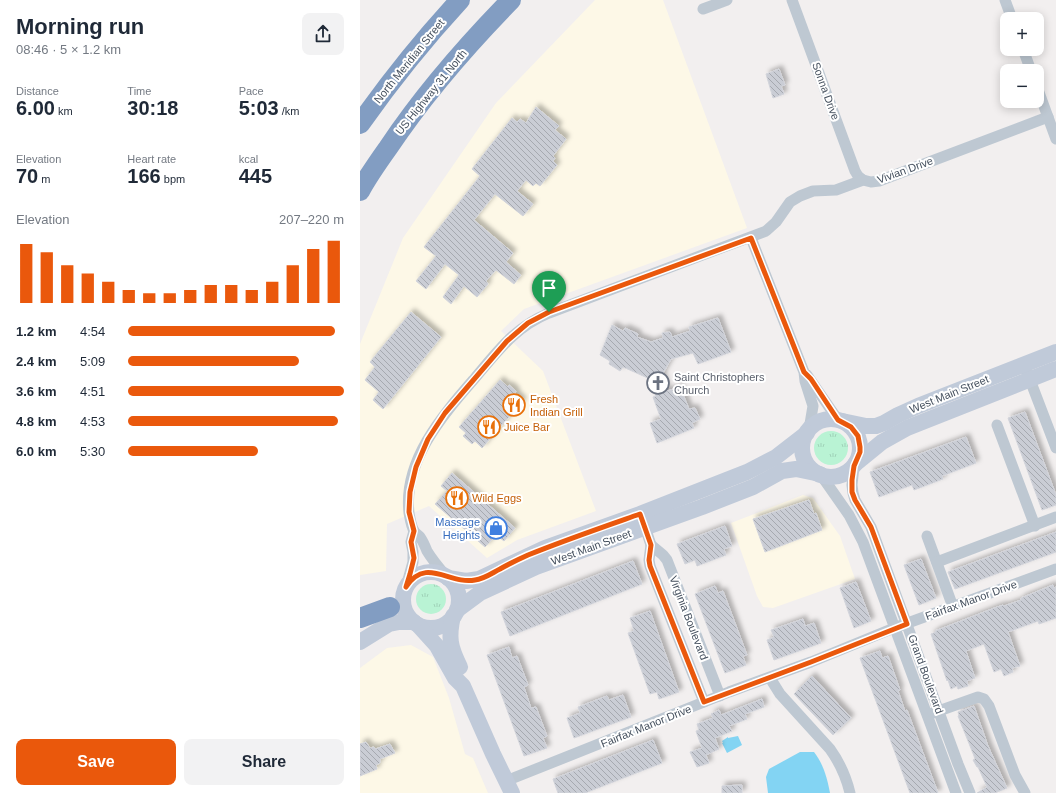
<!DOCTYPE html>
<meta charset="utf-8">
<style>
body{margin:0;font-family:Arial,sans-serif;background:#f2f2f3;color:#1f2937;height:100vh;display:flex;flex-direction:column;font-size:15px;white-space:nowrap}
*{box-sizing:border-box;margin:0}
p{font-size:13px;color:#747a83}
.icon{flex:none;width:22px;height:22px;fill:none;stroke:currentColor;stroke-width:2;stroke-linecap:round;stroke-linejoin:round}
.map{position:relative;flex:1;overflow:hidden}
.panel{display:flex;flex-direction:column;background:#fff;width:360px}
.panel>*{flex:none}
.controls{position:absolute;left:640px;top:12px;display:grid;gap:8px}
.controls a{display:grid;place-items:center;width:44px;height:44px;border-radius:8px;background:#fff;box-shadow:0 2px 10px #0003;font-size:20px}
.pin{position:absolute;display:grid;place-items:center;width:34px;height:34px;color:#fff;margin:-41px -17px;border-radius:50% 50% 50% 0;rotate:-45deg;box-shadow:0 0 4px #0007}
.pin .icon{rotate:45deg}
.round{display:grid;place-items:center;flex:none;width:42px;height:42px;border-radius:8px;background:#f2f2f3}
.headline{display:flex;align-items:center;justify-content:space-between;height:68px;padding:0 16px}
h1{font-size:22px;font-weight:700;line-height:30px}
.figures{display:grid;grid-template-columns:repeat(3,1fr);gap:6px;height:68px;padding:4px 16px}
.figures div{display:grid;align-content:center}
.figures b{font-size:20px;font-weight:700}
.figures small{font-size:11px;font-weight:400}
.figures p{font-size:11px}
.chart{height:112px;padding:8px 16px}
.chart p{display:flex;justify-content:space-between}
.chart svg{width:100%;height:72px;margin-top:4px;stroke:#ea580c;stroke-width:6}
.action{display:flex;gap:8px;margin-top:auto;padding:8px 16px}
.action a{flex:1;height:46px;border-radius:8px;background:#ea580c;color:#fff;font-size:16px;font-weight:700;line-height:46px;text-align:center}
.action a+a{background:#f2f2f3;color:#1f2937}
ul{padding:0 16px;list-style:none;font-size:13px}
li{display:grid;grid-template-columns:64px 48px 1fr;align-items:center;height:30px}
li i{height:10px;border-radius:5px;background:#ea580c}
main{display:flex;flex:1;min-height:0}
.map>svg:first-child{display:block}
.commercial{fill:#fdf8e7}
.grass{fill:url(#grass-tufts)}
.water{fill:#83d4f3}
.building{fill:url(#building-back-hatch);stroke:#d2d4db;filter:url(#shadow)}
.lines{fill:none;stroke-linecap:round;stroke-linejoin:round}
.street{stroke:#bec8d2;stroke-width:11}
.secondary{stroke:#c0cad9;stroke-width:16}
.highway{stroke:#829dc2;stroke-width:20}
.route-casing{stroke:#fff;stroke-width:8}
.route{stroke:#ea580c;stroke-width:5}
.labels{text-anchor:middle;dominant-baseline:central;stroke-width:4;stroke-linejoin:round;paint-order:stroke}
.street-label{font-size:11px;fill:#45505e;stroke:#fff}
.worship-label{font-size:11px;fill:#5b616d;stroke:#fff;text-anchor:start}
.food-label{font-size:11px;fill:#c56008;stroke:#fff;text-anchor:start}
.shop-label{font-size:11px;fill:#366cbe;stroke:#fff;text-anchor:end}
</style>
<main>
<section class="panel">
<div class="headline"><div><h1>Morning run</h1><p>08:46 · 5 × 1.2 km</p></div><a class="round"><svg class="icon" aria-label="share" viewBox="0 0 24 24"><path d="M12 15V3M7 8l5-5 5 5M5 13v7h14v-7"/></svg></a></div>
<div class="figures">
<div><p>Distance</p><b>6.00<small> km</small></b></div>
<div><p>Time</p><b>30:18</b></div>
<div><p>Pace</p><b>5:03<small> /km</small></b></div>
</div>
<div class="figures">
<div><p>Elevation</p><b>70<small> m</small></b></div>
<div><p>Heart rate</p><b>166<small> bpm</small></b></div>
<div><p>kcal</p><b>445</b></div>
</div>
<div class="chart"><p><span>Elevation</span>207–220 m</p>
<svg viewBox="0 0 160 44" preserveAspectRatio="none"><path d="M5 44V8M15 44V13M25 44V21M35 44V26M45 44V31M55 44V36M65 44V38M75 44V38M85 44V36M95 44V33M105 44V33M115 44V36M125 44V31M135 44V21M145 44V11M155 44V6"/></svg>
</div>
<ul>
<li><b>1.2 km</b>4:54<i style="width:96%"></i></li>
<li><b>2.4 km</b>5:09<i style="width:79%"></i></li>
<li><b>3.6 km</b>4:51<i style="width:100%"></i></li>
<li><b>4.8 km</b>4:53<i style="width:97%"></i></li>
<li><b>6.0 km</b>5:30<i style="width:60%"></i></li>
</ul>
<div class="action"><a>Save</a><a>Share</a></div>
</section>
<div class="map">
<svg width="696" height="793" viewBox="0 0 696 793">
<defs>
<pattern id="grass-tufts" width="24" height="20" patternUnits="userSpaceOnUse"><rect width="24" height="20" fill="#b9f3d4"/><path d="M3 7l-1-3M5 7V3M7 7l1-3M15 17l-1-3M17 17v-4M19 17l1-3" fill="none" stroke="#a0d2b8"/></pattern>
<pattern id="building-back-hatch" width="6" height="6" patternUnits="userSpaceOnUse"><rect width="6" height="6" fill="#cacdd5"/><path d="M-1 5l2 2M0 0l6 6M5-1l2 2" fill="none" stroke="#a6a9b0"/></pattern>
<filter id="shadow"><feDropShadow dx="3.5" dy="-3.5" stdDeviation="2" flood-color="#0004"/></filter>
</defs>
<rect width="100%" height="100%" fill="#f2efef"/>
<!-- commercial -->
<g class="commercial">
<polygon points="235,0 303,0 387,228 164,309 141,331 183,371 236,511 157,540 127,558 69,506 27,524 26,571 0,575 0,344 43,238 136,103"/>
<polygon points="443,495 453,498 480,536 495,579 413,608 403,607 397,596 371,523"/>
<polygon points="51,645 73,657 89,698 105,754 113,758 128,793 0,793 0,668 27,648"/>
</g>
<!-- grass -->
<g class="grass">
<circle cx="471" cy="448" r="17"/>
<circle cx="71" cy="599" r="15"/>
</g>
<!-- water -->
<g class="water">
<polygon points="378,736 382,745 367,753 362,743 363,743 362,741 368,737 368,738"/>
<path d="M 440,752 L 454,752 C 464,765 467,778 470,793 L 408,793 L 406,777 L 409,769 Z"/>
</g>
<!-- building -->
<g class="building">
<polygon points="419,69 425,85 421,86 424,94 413,98 406,74"/>
<polygon points="176,107 199,126 195,130 206,139 193,156 195,158 193,161 197,165 180,186 176,183 173,186 166,180 157,191 173,204 163,216 135,194 114,220 153,253 146,262 161,275 154,284 136,270 126,281 128,284 117,297 104,286 91,304 83,297 99,275 85,264 66,289 56,281 76,256 64,247 120,176 112,169 152,118 157,122 160,119 166,123"/>
<polygon points="51,312 81,337 23,409 13,400 19,392 5,380 15,367 10,362"/>
<polygon points="358,318 371,352 338,364 333,353 311,359 302,375 307,391 320,387 329,409 335,408 340,419 332,423 334,428 297,443 290,423 301,419 293,397 296,396 290,379 263,367 260,371 249,364 250,361 240,355 252,325 263,331 265,328 278,334 277,337 291,342 303,338 302,333 310,332 312,337 330,331 329,327"/>
<polygon points="140,380 148,387 149,385 156,391 155,393 163,401 122,448 115,441 112,444 103,436 106,433 99,427"/>
<polygon points="665,412 696,495 696,505 682,510 648,418"/>
<polygon points="606,437 616,463 582,476 583,479 554,490 552,485 519,497 510,472"/>
<polygon points="92,473 155,528 144,541 136,535 125,547 75,504 87,491 81,486"/>
<polygon points="449,500 454,514 456,513 462,530 405,552 393,519"/>
<polygon points="365,526 372,546 364,549 366,555 337,566 335,560 325,564 317,544"/>
<polygon points="696,532 696,552 595,589 588,572"/>
<polygon points="561,559 576,598 559,605 544,565"/>
<polygon points="273,561 282,584 150,636 141,612"/>
<polygon points="496,582 511,621 494,628 480,588"/>
<polygon points="693,585 694,588 696,587 696,618 679,624 678,621 648,632 660,666 652,668 653,672 644,676 641,669 634,672 624,644 606,651 615,678 607,681 608,686 598,689 597,686 591,689 588,680 587,681 571,634 576,632 575,631 637,607 643,605 644,606 661,600 661,598"/>
<polygon points="355,586 358,593 363,591 387,655 383,656 386,665 365,673 335,594"/>
<polygon points="290,611 319,692 299,699 297,692 290,694 268,633 274,631 270,618"/>
<polygon points="443,619 445,626 454,623 461,643 414,660 407,640 414,637 411,630"/>
<polygon points="149,647 152,658 157,656 168,685 164,687 171,708 176,707 187,736 183,738 187,748 164,756 127,655"/>
<polygon points="520,651 522,658 528,656 540,690 538,691 545,711 547,710 578,793 550,793 500,658"/>
<polygon points="452,676 491,718 473,735 434,694"/>
<polygon points="263,695 271,717 214,738 207,718 220,713 218,707 247,696 249,700"/>
<polygon points="402,699 404,707 385,714 387,719 369,726 372,731 355,738 359,749 346,755 349,763 337,767 330,752 342,748 336,731 339,730 337,724 353,718 351,714 359,710 361,715"/>
<polygon points="614,706 628,746 647,788 635,793 617,793 627,787 618,767 617,767 613,760 615,759 614,756 598,716 599,715 598,712"/>
<polygon points="293,740 302,763 225,793 198,793 193,779"/>
<polygon points="6,742 10,748 14,747 15,749 30,744 35,753 20,759 20,763 16,765 17,769 0,776 0,744"/>
<polygon points="382,785 382,793 362,793 362,786"/>
</g>
<g class="lines">
<!-- street -->
<g class="street">
<polyline points="432,0 495,171 498,176 503,180"/>
<polyline points="645,0 652,19"/>
<polyline points="343,9 367,0"/>
<polyline points="663,49 671,71"/>
<polyline points="677,87 696,139"/>
<polyline points="391,238 444,372 445,381 453,406 449,430"/>
<polyline points="667,372 696,448"/>
<polyline points="447,375 478,420"/>
<polyline points="637,425 675,526"/>
<polyline points="494,466 492,485 493,493 495,500 511,527 598,764 610,793"/>
<polyline points="461,475 489,515 503,542 596,793"/>
<polyline points="283,521 291,545 289,560 290,566 344,702"/>
<polyline points="567,536 593,607"/>
<polyline points="291,545 303,555 307,560 360,696"/>
<polyline points="577,562 696,517"/>
<path d="M 87,577 C 80,569 73,561 67,551 C 65,546 63,541 60,537 C 58,535 55,533 54,531 C 51,526 50,518 49,513 C 43,460 83,415 115,378 C 138,351 155,327 189,313 L 406,231 L 416,222 L 430,202 L 440,196 L 453,191 L 476,190 L 503,180 L 511,182 L 519,181 L 688,117"/>
<polyline points="46,587 53,562 53,552 51,542 54,531"/>
<path d="M 410,678 L 420,694 L 470,749 C 480,763 486,776 490,793"/>
<polyline points="573,713 618,697 624,699 629,706 655,775 665,793"/>
<polyline points="146,781 369,692 451,662 534,628 696,569"/>
</g>
<!-- secondary -->
<g class="secondary">
<circle cx="471" cy="448" r="29"/>
<polyline points="482,421 506,426 516,426 524,423 538,415 558,406 696,352"/>
<polyline points="495,464 522,442 547,428 696,369"/>
<circle cx="71" cy="600" r="28"/>
<polyline points="88,578 106,581 119,579 185,548 280,514 387,472 416,457 447,433"/>
<polyline points="97,610 120,593 176,567 342,507 393,487 422,471 436,469 460,474"/>
<path d="M 93,616 C 88,638 90,647 100,667"/>
<polyline points="58,625 77,646 95,678 103,686 133,754 152,793"/>
<polyline points="0,642 29,624 39,622 54,622"/>
</g>
<!-- highway -->
<g class="highway">
<path d="M 0,124 C 31,80 64,39 100,0"/>
<path d="M 0,191 C 8,176 18,162 28,148 C 64,94 106,46 151,0"/>
<polyline points="0,618 30,607"/>
</g>
</g>
<g class="lines">
<!-- route casing -->
<g class="route-casing">
<path id="route" d="M 391,238 L 444,372 L 451,379 L 478,420 L 491,427 L 498,436 L 500,447 L 500,452 L 494,466 L 492,480 L 492,492 L 495,500 L 511,527 L 547,624 L 451,662 L 344,702 L 290,566 L 289,560 L 291,545 L 280,514 C 243,527 205,540 168,555 C 159,559 149,564 140,569 C 132,573 124,579 115,580 C 89,585 66,556 46,587 L 50,574 L 54,558 L 51,542 L 54,531 L 49,512 L 50,492 L 56,467 L 68,439 L 85,413 L 147,341 L 168,323 L 189,312 Z"/>
</g>
<!-- route -->
<use href="#route" class="route"/>
</g>
<!-- icons -->
<defs>
<g id="church-ring" transform="scale(1.15)"><circle r="9.5" fill="#fff" stroke="#6b7280" stroke-width="1.5"/><path d="M-1.2-6h2.4v3.5h3.3v2.4h-3.3V6h-2.4V-.1h-3.3v-2.4h3.3Z" fill="#6b7280"/></g>
<g id="restaurant-ring" transform="scale(1.15)"><circle r="9.5" fill="#fff" stroke="#e8710a" stroke-width="1.5"/><path d="M-5-6h1v4h1v-4h1v4h1v-4h1v5L-1.5 .5V6h-2V.5L-5-1ZM5-6V6H3V1.5H1.5Q1.5-4 5-6Z" fill="#e8710a"/></g>
<g id="shop-ring" transform="scale(1.15)"><circle r="9.5" fill="#fff" stroke="#3f7fe0" stroke-width="1.5"/><path d="M-5-2.5h2.3a2.7 3.5 0 0 1 5.4 0H5L5.5 6h-11ZM-1.5-2.5h3a1.5 2.3 0 0 0-3 0Z" fill="#3f7fe0"/></g>
</defs>
<g fill-rule="evenodd">
<use href="#church-ring" x="298" y="383"/>
<use href="#restaurant-ring" x="154" y="405"/>
<use href="#restaurant-ring" x="129" y="427"/>
<use href="#restaurant-ring" x="97" y="498"/>
<use href="#shop-ring" x="136" y="528"/>
</g>
<g class="labels">
<!-- street labels -->
<g class="street-label">
<text transform="translate(49 61) rotate(-51)">North Meridian Street</text>
<text transform="translate(466 91) rotate(70)">Sonna Drive</text>
<text transform="translate(71 92) rotate(-51)">US Highway 31 North</text>
<text transform="translate(545 170) rotate(-20)">Vivian Drive</text>
<text transform="translate(589 394) rotate(-22)">West Main Street</text>
<text transform="translate(231 547) rotate(-20)">West Main Street</text>
<text transform="translate(611 600) rotate(-20)">Fairfax Manor Drive</text>
<text transform="translate(329 618) rotate(69)">Virginia Boulevard</text>
<text transform="translate(566 674) rotate(70)">Grand Boulevard</text>
<text transform="translate(286 726) rotate(-22)">Fairfax Manor Drive</text>
</g>
<!-- worship labels -->
<g class="worship-label">
<text x="314" y="377">Saint Christophers<tspan x="314" dy="13">Church</tspan></text>
</g>
<!-- food labels -->
<g class="food-label">
<text x="170" y="399">Fresh<tspan x="170" dy="13">Indian Grill</tspan></text>
<text x="144" y="427">Juice Bar</text>
<text x="112" y="498">Wild Eggs</text>
</g>
<!-- shop labels -->
<g class="shop-label">
<text x="120" y="522">Massage<tspan x="120" dy="13">Heights</tspan></text>
</g>
</g>
</svg>
<div class="controls">
<a>+</a>
<a>−</a>
</div>
<div class="pin" style="left:189px;top:312px;background:#1e9e55"><svg class="icon" aria-label="arrive" viewBox="0 0 24 24"><path d="M6 21V4h12l-3 4 3 4H6"/></svg></div>
</div>
</main>
